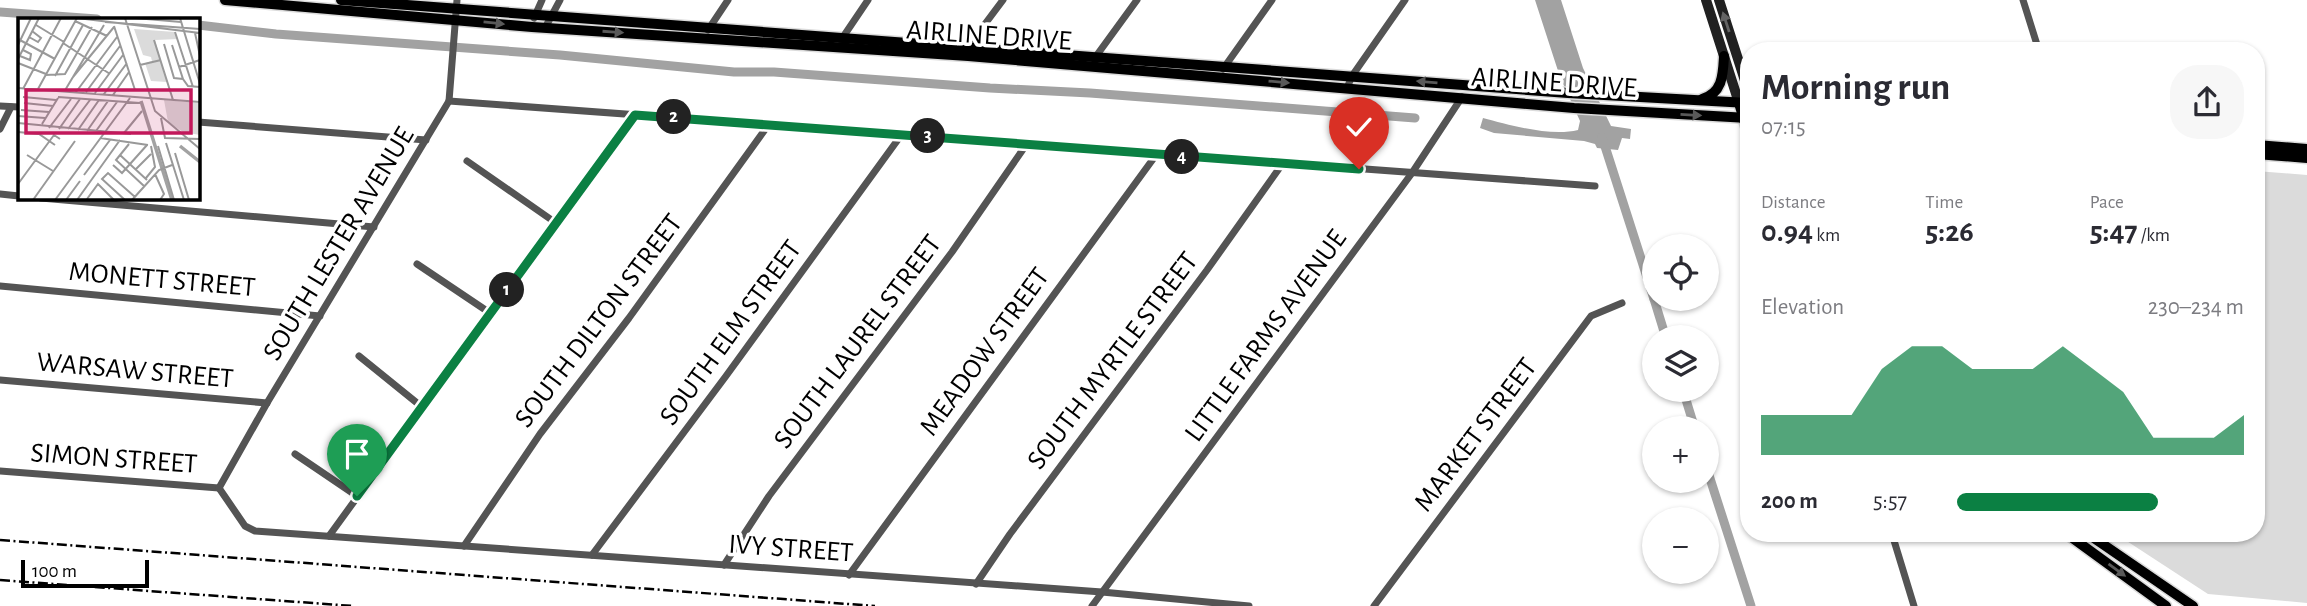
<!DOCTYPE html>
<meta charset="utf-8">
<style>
body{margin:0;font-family:"Alegreya Sans",sans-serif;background:#f7f7f7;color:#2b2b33;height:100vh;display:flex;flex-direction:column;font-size:26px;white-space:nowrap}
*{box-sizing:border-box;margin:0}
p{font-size:23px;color:#7c7c81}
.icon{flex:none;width:38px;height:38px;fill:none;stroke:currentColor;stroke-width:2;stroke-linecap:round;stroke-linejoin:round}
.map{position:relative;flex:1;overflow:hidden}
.sheet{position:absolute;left:1740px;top:42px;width:525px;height:500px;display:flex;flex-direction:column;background:#fff;border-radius:28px;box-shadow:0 2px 5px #0004}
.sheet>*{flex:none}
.tools{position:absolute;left:1642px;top:234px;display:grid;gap:14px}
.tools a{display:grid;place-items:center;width:77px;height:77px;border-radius:50%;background:#fff;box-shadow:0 2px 5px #0004;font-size:35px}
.scale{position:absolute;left:21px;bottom:18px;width:128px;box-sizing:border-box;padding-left:7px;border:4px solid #000;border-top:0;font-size:19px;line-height:24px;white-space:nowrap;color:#000;-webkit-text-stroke:5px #fff;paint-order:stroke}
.pin{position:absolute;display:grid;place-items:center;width:60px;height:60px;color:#fff;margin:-72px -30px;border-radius:50% 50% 50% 0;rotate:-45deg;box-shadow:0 0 7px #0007}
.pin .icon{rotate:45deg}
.km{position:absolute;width:35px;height:35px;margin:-18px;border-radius:50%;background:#222;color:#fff;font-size:19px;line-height:35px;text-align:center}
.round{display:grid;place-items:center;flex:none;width:74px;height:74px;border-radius:28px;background:#f7f7f7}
.headline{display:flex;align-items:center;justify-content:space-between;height:119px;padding:0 21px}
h1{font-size:38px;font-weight:600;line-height:52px}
.stats{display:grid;grid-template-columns:repeat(3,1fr);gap:10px;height:119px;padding:7px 21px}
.stats div{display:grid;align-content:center}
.stats b{font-size:30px;font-weight:600}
.stats small{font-size:19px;font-weight:400}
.stats p{font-size:19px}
.chart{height:196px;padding:14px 21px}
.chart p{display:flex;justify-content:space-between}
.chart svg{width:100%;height:126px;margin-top:7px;fill:#0b8043;opacity:.7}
ul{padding:0 21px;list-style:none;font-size:23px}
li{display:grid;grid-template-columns:112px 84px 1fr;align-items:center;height:52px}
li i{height:18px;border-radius:9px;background:#0b8043}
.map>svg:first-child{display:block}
.green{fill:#dbdbdb}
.water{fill:#a2a2a2}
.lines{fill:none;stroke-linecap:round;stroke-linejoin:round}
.canal{stroke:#a2a2a2;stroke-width:9}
.primary-casing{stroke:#dbdbdb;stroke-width:13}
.trunk-casing{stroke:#dbdbdb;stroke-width:13}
.minor{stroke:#545454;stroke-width:7}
.secondary{stroke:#212121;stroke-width:10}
.primary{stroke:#000;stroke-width:10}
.trunk{stroke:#000;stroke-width:10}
.rail{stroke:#000;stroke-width:2.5;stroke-dasharray:10 3.5 2 3.5;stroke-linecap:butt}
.oneway{fill:#646464}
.oneway2{fill:#595959}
.route-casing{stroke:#fff;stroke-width:14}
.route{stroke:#0b8043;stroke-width:9}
.labels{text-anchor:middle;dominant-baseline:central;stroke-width:7;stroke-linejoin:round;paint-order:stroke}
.street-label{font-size:28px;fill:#000;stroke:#fff}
.inset-river{fill:none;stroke:#a2a2a2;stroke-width:3.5}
.inset-road{fill:none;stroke:#999;stroke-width:2}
.view{fill:#c2185b;fill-opacity:0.15;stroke:#c2185b;stroke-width:3.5}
.inset-edge{fill:none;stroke:#000;stroke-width:3.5}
</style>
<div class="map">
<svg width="2307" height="606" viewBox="0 0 2307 606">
<rect width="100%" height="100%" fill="#fff"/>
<!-- green -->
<polygon class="green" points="2256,171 2307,175 2307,603 2208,594 2116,534 2256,534"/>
<!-- water -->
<path class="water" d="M 1535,0 L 1561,0 L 1583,68 L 1611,126 L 1631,129 L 1630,139 L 1622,138 L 1618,150 L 1597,148 L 1595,144 L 1584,141 L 1494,133 L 1480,128 L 1483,118 C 1509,125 1551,137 1578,130 L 1580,121 L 1560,77 Z"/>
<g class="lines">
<!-- canal -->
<g class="canal">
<polyline points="0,12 97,19"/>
<polyline points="198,25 276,34 560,55 734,72 774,72 990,88 1090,93 1415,118"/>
<polyline points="1602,137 1654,299"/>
<polyline points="1654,299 1666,338"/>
<polyline points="1683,390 1695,429"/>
<polyline points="1706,466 1751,606"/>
</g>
<!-- primary casing -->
<g class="primary-casing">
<g id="primary">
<polyline points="1739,103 1748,133"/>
<polyline points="2067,534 2166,606"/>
<polyline points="2088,534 2193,606"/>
</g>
</g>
<!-- trunk casing -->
<g class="trunk-casing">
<g id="trunk">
<polyline points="225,0 532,27 968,56 1574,108 1748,118"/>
<polyline points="341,0 1568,93 1748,103"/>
<path d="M 1702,99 C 1723,93 1723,74 1724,56"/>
<polyline points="2256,145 2307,149"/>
<polyline points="2256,154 2307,158"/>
</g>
</g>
<!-- minor -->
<g class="minor">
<polyline points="2023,0 2039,51"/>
<polyline points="534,18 542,0"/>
<polyline points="545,28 560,0"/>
<polyline points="708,30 728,0"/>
<polyline points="841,40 868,0"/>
<polyline points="973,47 982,28 1003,0"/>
<polyline points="1094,59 1137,0"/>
<polyline points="1223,69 1272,0"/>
<polyline points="1347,88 1352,76 1405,0"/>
<polyline points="449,101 1595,186"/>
<polyline points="0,106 19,107"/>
<polyline points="198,122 426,140"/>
<polyline points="0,129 11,107"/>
<polyline points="467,161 556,223"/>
<polyline points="0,194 19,196"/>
<polyline points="41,198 374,227"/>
<polyline points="417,264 490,313"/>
<polyline points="0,286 320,316"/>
<polyline points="359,356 422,407"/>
<polyline points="0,380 267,403"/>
<polyline points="295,454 357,496"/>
<polyline points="0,471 219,488"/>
<polyline points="219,488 245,526 255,531 1102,592 1249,606"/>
<polyline points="219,488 267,403 449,101 457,0"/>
<polyline points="1892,534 1914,606"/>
<polyline points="329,536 635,115"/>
<polyline points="464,546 540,434 629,318 769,124"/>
<polyline points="592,555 726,376 902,134"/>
<polyline points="724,565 769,496 952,252 1026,145"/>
<polyline points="849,575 1156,155"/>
<polyline points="976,584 1010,534 1207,270 1283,163"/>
<polyline points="1092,606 1412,173 1462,97"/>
<polyline points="1374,606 1591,316 1622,303"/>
</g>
<!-- secondary -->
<g class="secondary">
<polyline points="1706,0 1739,103"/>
<polyline points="1719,0 1748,90"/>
</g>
<!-- primary -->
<use href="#primary" class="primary"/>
<!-- trunk -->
<use href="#trunk" class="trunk"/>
<!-- rail -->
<g class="rail">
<polyline points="0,540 875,606"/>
<polyline points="0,580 353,606"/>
</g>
</g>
<!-- one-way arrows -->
<defs><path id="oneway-solid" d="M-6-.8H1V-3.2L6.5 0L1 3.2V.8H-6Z" transform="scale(1.75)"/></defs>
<use class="oneway" href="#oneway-solid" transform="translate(1726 22) rotate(-108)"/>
<g class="oneway2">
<use href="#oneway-solid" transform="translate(494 23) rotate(6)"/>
<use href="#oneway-solid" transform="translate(613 32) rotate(4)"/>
<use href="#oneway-solid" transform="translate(1279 82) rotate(5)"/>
<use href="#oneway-solid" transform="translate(1427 82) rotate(-175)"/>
<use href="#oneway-solid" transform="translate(1691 115) rotate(3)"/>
<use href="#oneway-solid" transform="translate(2117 570) rotate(36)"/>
</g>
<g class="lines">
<!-- route casing -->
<g class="route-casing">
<polyline id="route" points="357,496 635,115 1359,169"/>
</g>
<!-- route -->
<use href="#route" class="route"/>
</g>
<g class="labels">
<!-- street labels -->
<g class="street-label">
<text transform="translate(989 36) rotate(4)">AIRLINE DRIVE</text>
<text transform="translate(1554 83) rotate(4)">AIRLINE DRIVE</text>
<text transform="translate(339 244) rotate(-59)">SOUTH LESTER AVENUE</text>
<text transform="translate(162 280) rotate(5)">MONETT STREET</text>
<text transform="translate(599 321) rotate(-53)">SOUTH DILTON STREET</text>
<text transform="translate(731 333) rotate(-54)">SOUTH ELM STREET</text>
<text transform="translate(1266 336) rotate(-54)">LITTLE FARMS AVENUE</text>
<text transform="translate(858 342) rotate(-53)">SOUTH LAUREL STREET</text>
<text transform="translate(985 352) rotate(-54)">MEADOW STREET</text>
<text transform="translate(1113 361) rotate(-53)">SOUTH MYRTLE STREET</text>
<text transform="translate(135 371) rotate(5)">WARSAW STREET</text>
<text transform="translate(1476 435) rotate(-53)">MARKET STREET</text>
<text transform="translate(114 459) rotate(4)">SIMON STREET</text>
<text transform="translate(791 549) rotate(4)">IVY STREET</text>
</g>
</g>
<!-- overview -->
<g transform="translate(18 18)">
<rect width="182" height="182" fill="#fff"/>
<path d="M 116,11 L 157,14 L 160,21 L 137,22 L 149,64 L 133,63 L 127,45 L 134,43 L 133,39 L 125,37 ZM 146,82 L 182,85 L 182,117 L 165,114 L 150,104 Z" fill="#dbdbdb"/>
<path class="inset-river" d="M 123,83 L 154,182M 162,128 L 182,144"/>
<path class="inset-road" d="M 59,0 L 182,15M 107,0 L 137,93 L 182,131M 117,0 L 163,4M 162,0 L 182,66M 57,3 L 89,18M 87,4 L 182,11M 18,7 L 46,24M 96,8 L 117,72M 157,14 L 175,69M 177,15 L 182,38M 11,19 L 20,24 L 23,20 L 14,13M 0,21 L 37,41M 136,22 L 155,82M 45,25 L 92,56M 146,26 L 156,60 L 165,61M 0,27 L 13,0M 154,27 L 165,61 L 170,68 L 182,69M 2,38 L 12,42 L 13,36 L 5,32M 0,41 L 21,0M 0,45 L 28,56M 122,47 L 143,42M 161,49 L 182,42M 28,57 L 47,56 L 74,9M 37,58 L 65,7M 55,59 L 96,9M 0,70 L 182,84M 5,71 L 43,0M 20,71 L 59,0M 46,74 L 86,7M 58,74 L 99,19M 68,74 L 102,28M 77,75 L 105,37M 86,76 L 109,45M 95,77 L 111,54M 5,79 L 38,82M 40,79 L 122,85M 6,85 L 35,88M 3,92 L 31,94M 0,98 L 27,100M 143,100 L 147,120 L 182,121M 0,105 L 113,116M 24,106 L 40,80M 31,110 L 53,81M 41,111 L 62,81M 50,111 L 72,82M 60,112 L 81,82M 69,113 L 90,83M 78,113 L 99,84M 0,114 L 21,116 L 37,127M 106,115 L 124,93M 82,120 L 130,127M 148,125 L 166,182M 111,126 L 98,142 L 126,168M 140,128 L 156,182M 157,135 L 171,182M 9,137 L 35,153M 102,137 L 129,162M 95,147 L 104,155 L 129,127M 118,151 L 133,136M 137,156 L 146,176 L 142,182M 66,157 L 92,122M 128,160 L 137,149 L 133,128M 0,166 L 36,117 L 42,121M 69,181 L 80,166 L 96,182M 15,182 L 57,123M 37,182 L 112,80M 48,182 L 62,163M 59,182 L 102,122M 107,182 L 84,161 L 90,155 L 117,179M 114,182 L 141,152 L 154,147"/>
<path class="view" d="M 8,72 L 173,72 L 173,115 L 8,115 Z"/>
<rect width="182" height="182" class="inset-edge"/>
</g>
</svg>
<div class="tools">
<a><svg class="icon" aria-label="locate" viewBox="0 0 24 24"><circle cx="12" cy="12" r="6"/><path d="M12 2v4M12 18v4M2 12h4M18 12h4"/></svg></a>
<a><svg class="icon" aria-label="layers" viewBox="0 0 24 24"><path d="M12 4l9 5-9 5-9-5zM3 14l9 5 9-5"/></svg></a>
<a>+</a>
<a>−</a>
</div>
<div class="scale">100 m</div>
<div class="pin" style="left:357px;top:496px;background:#1e9e55"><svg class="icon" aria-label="arrive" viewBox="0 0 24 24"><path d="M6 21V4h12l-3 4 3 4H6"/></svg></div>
<div class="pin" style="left:1359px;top:169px;background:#d93025"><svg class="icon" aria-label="check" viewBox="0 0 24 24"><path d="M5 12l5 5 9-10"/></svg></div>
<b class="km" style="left:507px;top:290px">1</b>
<b class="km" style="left:674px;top:117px">2</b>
<b class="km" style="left:928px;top:136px">3</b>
<b class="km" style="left:1182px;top:157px">4</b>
<section class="sheet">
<div class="headline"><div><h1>Morning run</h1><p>07:15</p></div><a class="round"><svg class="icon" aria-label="share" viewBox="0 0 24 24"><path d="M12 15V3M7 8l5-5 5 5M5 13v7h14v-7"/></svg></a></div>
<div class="stats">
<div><p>Distance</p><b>0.94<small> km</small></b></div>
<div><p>Time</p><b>5:26</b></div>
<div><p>Pace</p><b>5:47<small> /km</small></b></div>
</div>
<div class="chart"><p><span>Elevation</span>230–234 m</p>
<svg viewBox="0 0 160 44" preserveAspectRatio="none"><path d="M0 44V30L10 30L20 30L30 30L40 14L50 6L60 6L70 14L80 14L90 14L100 6L110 14L120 22L130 38L140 38L150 38L160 30V44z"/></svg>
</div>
<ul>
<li><b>200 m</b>5:57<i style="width:70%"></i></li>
</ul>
</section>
</div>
